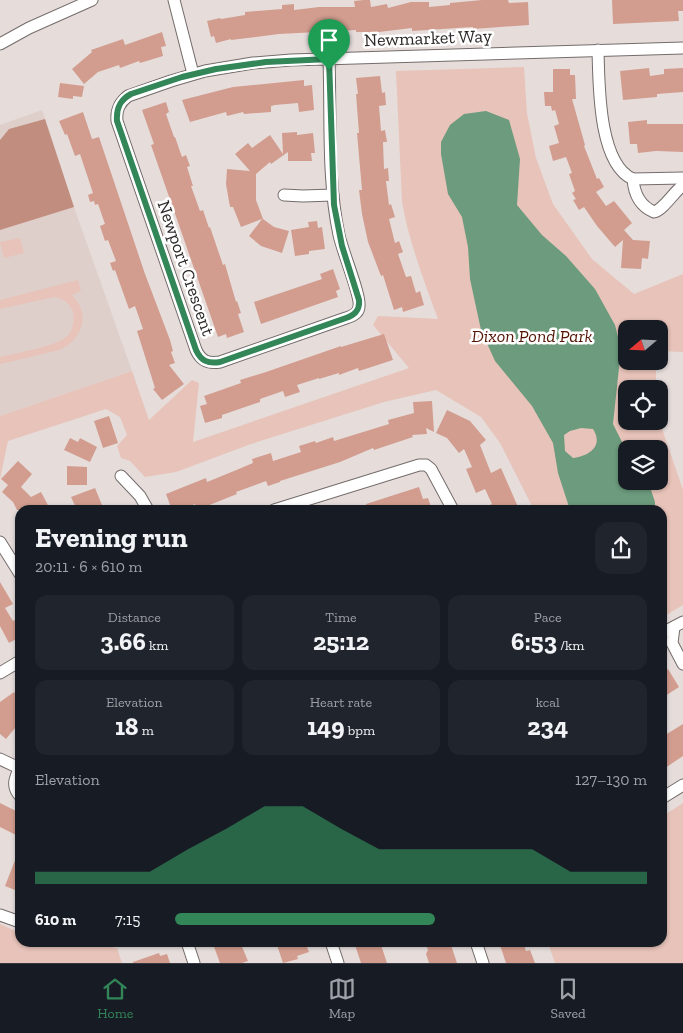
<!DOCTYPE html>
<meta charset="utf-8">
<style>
body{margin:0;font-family:"Zilla Slab",serif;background:#20242c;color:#f1f3f6;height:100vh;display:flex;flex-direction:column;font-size:19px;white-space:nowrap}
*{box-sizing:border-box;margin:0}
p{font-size:16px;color:#9ea1a6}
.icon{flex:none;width:28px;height:28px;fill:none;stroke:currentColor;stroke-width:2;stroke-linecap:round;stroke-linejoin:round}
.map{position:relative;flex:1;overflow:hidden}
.details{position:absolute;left:15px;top:505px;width:652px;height:442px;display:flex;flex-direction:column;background:#171b24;border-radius:15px;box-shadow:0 1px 4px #0004}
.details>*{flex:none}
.needle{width:32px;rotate:251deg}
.buttons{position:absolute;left:618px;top:320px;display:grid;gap:10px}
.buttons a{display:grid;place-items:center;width:50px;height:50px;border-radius:10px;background:#171b24;box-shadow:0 1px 4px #0004;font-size:25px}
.pin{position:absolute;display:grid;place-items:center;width:42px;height:42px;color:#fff;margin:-51px -21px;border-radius:50% 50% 50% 0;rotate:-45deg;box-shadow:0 0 5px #0007}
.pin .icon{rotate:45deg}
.round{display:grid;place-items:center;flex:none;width:52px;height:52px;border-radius:15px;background:#20242c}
.head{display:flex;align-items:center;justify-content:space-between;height:85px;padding:0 20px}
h1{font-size:28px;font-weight:800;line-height:38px}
.figures{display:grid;grid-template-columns:repeat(3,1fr);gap:8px;height:85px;padding:5px 20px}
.figures div{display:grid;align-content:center;border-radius:12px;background:#20242c;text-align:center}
.figures b{font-size:25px;font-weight:800}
.figures small{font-size:14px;font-weight:400}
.figures p{font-size:14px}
.chart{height:140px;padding:10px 20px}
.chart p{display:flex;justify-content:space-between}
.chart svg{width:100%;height:90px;margin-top:5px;fill:#328658;opacity:.7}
ul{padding:0 20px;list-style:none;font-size:16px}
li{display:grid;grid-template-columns:80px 60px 1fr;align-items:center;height:38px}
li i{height:12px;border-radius:6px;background:#328658}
.dock{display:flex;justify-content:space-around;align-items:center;height:70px;border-top:1px solid #363941;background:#171b24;font-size:14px;color:#9ea1a6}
.dock a{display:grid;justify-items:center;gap:2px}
.dock .selected{color:#328658}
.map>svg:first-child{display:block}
.built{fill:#dfcfca}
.green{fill:#e7c3b9;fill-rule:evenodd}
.forest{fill:#c18d7f}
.water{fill:#6c9b7d;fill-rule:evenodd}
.building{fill:#d29d8f}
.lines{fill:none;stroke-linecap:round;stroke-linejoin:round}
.minor-casing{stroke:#736c6a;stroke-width:13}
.minor{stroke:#fff;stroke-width:11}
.route-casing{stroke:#fff;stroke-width:10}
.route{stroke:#328658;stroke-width:6}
.labels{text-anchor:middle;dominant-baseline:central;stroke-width:5;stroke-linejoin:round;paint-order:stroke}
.street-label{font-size:18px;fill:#2b2827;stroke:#fff}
.park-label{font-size:18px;font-style:italic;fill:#531404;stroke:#fff}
</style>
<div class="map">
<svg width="683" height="963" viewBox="0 0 683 963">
<rect width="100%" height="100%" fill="#e6dddb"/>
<!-- built -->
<polygon class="built" points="42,110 74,207 132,371 0,416 0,125"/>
<!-- green -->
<g class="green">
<path d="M 524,67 L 527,113 L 536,158 L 553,204 L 592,259 L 634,294 L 683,274 L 683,352 L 659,351 L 659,329 L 626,329 L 626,361 L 656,361 L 656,389 L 626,389 L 626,421 L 659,421 L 659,420 L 683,490 L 683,605 L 663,617 L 662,510 L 534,510 L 500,443 L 481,417 L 436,390 L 384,402 L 251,444 L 176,472 L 145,477 L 130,461 L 121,458 L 117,446 L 127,435 L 120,417 L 106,409 L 8,441 L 0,479 L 0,416 L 132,371 L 149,420 L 192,380 L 199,383 L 193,442 L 409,368 L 373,325 L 378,316 L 438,319 C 424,281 409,242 402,202 L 396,71 ZM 626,449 L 659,449 L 659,481 L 626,481 Z"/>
<polygon points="20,238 24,253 4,258 0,242"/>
<path d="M 78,280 L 81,291 L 72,295 C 91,315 83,338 60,350 L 0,364 L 0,357 C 17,353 52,347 65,338 C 72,333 75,322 73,313 C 71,304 63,298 54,297 L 0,309 L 0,300 Z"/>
<polygon points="683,803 683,963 555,963 548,943 662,942 663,816"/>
<polygon points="0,924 20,933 20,942 75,942 117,948 122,963 0,963"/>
</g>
<!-- forest -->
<polygon class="forest" points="45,119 74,207 0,230 0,140 9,129"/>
<!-- water -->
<path class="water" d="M 486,111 L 509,120 L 520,159 L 517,205 L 542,235 L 566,256 L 595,289 L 615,325 L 621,349 L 613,424 L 626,450 L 626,481 L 648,481 L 655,502 L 655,510 L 570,510 L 558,473 L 553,443 L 532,406 L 495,361 L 481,330 L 470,279 L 468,247 L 462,217 L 448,194 L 441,154 L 441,142 L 450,125 L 464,114 ZM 581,428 L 593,429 C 604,446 589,456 573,458 L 565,451 L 564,435 L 570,431 Z"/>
<!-- building -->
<g class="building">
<polygon points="364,0 370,0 371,7 387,4 388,8 411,2 429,2 429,7 450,5 450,3 482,0 508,0 509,3 528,2 529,25 473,29 473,27 412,31 412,28 379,32 356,32 356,30 279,34 231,40 231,39 216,43 214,36 211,37 207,21 220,18 221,19 245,15 245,12 282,9 282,5 294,4 294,10 319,7 355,7 354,1"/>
<polygon points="612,0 683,0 683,11 678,11 679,21 613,24"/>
<polygon points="162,32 166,46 161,47 163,56 140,63 139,61 120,68 119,65 98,72 84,84 72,69 92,52 91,50 123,39 125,45"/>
<polygon points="649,68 650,76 664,74 664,69 683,68 683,92 657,94 657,97 623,100 620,71"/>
<polygon points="553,69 570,69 570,75 575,75 576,99 572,99 585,145 584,146 597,179 599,178 604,187 596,192 606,206 614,201 632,223 624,230 633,240 650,241 648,259 642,258 641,269 621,268 623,240 615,247 597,226 584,207 579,210 573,200 576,199 572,193 575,191 569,174 572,173 566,157 553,161 549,146 559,143 554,126 559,124 555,110 552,111 551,106 545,106 544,92 553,92"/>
<polygon points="380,76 382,93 385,92 386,105 379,106 381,131 385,130 387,142 383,142 384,169 388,168 389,181 386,181 389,205 391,204 395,217 389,219 395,243 399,241 403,252 398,254 406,277 411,276 416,293 420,291 424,305 403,312 402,307 394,310 383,275 381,276 368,242 362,214 359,190 362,190 357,133 359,133 356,94 358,94 356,78"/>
<polygon points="304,80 304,86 312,85 314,110 299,112 298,103 275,105 271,106 271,112 244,114 243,112 227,116 226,112 190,122 182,100 233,87"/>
<polygon points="60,83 84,86 82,97 73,96 73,99 58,97"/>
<polygon points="166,102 169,112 166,114 174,137 175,137 182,157 186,155 190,166 187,167 193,186 191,186 200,211 203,210 209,228 210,227 223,265 225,264 236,302 237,301 241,313 238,314 244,332 227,338 226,334 218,337 151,145 154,144 142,110"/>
<polygon points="83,112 92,139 99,137 145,274 170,340 173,351 171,352 175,363 169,365 184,384 162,400 153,389 155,388 137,331 143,329 135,306 129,309 115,270 113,271 110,263 116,261 108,240 105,241 100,226 105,224 98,204 95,205 94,201 90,202 88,195 93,193 80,154 75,156 67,134 65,135 59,121"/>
<polygon points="647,120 647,124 683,124 683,152 656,151 638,153 637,144 630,144 628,122"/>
<polygon points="297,132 297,135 313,133 315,153 311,153 312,161 288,161 288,152 271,164 270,162 256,174 256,200 263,219 274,227 289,231 282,253 261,246 249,236 262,219 241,227 233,207 230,207 226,184 227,169 250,171 235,154 248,143 252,148 270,135 283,154 282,133"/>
<polygon points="317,221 318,228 322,227 325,249 309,251 309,254 295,256 291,230 309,227 308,222"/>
<polygon points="333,269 340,289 336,291 338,297 261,324 254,302 322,279 320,274"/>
<polygon points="384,334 393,360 359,371 358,368 339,375 339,373 319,379 319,378 297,385 300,392 285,397 283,391 260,399 260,402 222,415 222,418 205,423 200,406 207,404 204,396 241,383 240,380 266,372 341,346 341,347"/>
<polygon points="432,401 434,432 426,428 427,434 412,435 413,437 374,450 373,448 340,462 280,481 280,482 268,486 266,481 236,492 237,494 197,510 195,504 180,510 172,510 166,494 206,478 207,482 234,471 253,463 252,459 271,453 273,461 301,452 299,446 315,441 316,443 333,437 334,441 389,424 388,420 414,413 413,402"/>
<polygon points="447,410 470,421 486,440 480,445 491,473 501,468 518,507 510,510 479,510 492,504 485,489 476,493 466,469 472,467 464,449 459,453 447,438 436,433"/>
<polygon points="109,416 118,443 103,448 94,421"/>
<polygon points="70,438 78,442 80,438 97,447 90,462 64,450"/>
<polygon points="18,461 32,474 21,487 31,497 41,492 49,507 43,510 17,510 13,502 2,492 8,485 1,479"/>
<polygon points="67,466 87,467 87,485 67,485"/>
<polygon points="419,487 423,499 428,498 432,510 368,510 366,504"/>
<polygon points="95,488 104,510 77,510 71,497"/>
<polygon points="0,582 13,604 5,608 13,621 20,617 20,637 9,643 0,626"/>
<polygon points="668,669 679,687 662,698 662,673"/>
<polygon points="14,692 20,701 20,722 6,739 0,734 0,702"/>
<polygon points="683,724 683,756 662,770 662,737"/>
<polygon points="0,803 20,813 20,837 0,827"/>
<polygon points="19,850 20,851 20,892 5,886"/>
<polygon points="219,942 240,942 248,961 242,963 220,963 213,944"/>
<polygon points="276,942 305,942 309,952 297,956 298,959 283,963"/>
<polygon points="354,942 380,942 387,963 361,963"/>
<polygon points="425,942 450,942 457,963 429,963 426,954 428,950"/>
<polygon points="499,942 523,942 526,951 530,950 535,963 506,963"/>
<polygon points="159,953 160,956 167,954 170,963 133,963 133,962"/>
</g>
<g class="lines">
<!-- minor casing -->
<g class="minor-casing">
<g id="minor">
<polyline points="174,0 193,74"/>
<polyline points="0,44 29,28 92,0"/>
<path d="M 598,50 C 599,83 598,164 633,179 L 683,178"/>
<path d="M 329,59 C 331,116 327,179 339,235 C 342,250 361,296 359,306 C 359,313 353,316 346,318 L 220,362 C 208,364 201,361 196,350 L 117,121 C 116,110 119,103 128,96 L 171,81 L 205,71 L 253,63 L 291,60 L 683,48"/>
<path d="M 633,179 C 634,193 640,206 654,212 C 663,210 674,192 683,185"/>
<polyline points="284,195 303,196 333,195"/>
<polyline points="121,476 140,496 148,510"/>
<polyline points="274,510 419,465 426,465 431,469 453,510"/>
<polyline points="0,542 20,574"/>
<polyline points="674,627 672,643 683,664"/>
<polyline points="662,633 683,622"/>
<polyline points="0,673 20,661"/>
<polyline points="0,759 19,768"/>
<path d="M 20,767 C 15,778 11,786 20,796"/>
<polyline points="662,798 683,785"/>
<polyline points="0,915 20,922"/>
<polyline points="187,942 194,963"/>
<polyline points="331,942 338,963"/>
<polyline points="476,942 483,963"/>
</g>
</g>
<!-- minor -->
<use href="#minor" class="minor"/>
</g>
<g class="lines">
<!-- route casing -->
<g class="route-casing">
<path id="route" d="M 329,59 L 334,205 L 342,246 L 359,300 C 360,310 355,315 346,318 L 220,362 C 208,364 201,361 196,350 L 117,121 C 116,108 120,100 131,94 L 182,77 L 216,69 L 266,62 Z"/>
</g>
<!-- route -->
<use href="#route" class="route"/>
</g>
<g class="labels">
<!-- street labels -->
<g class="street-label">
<text transform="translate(428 38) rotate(-2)">Newmarket Way</text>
<text transform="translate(186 268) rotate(71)">Newport Crescent</text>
</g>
<!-- park labels -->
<g class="park-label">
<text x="532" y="336">Dixon Pond Park</text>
</g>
</g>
</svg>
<div class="buttons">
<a><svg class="needle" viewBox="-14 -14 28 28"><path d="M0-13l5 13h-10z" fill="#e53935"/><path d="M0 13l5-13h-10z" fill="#9ea1a6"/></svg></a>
<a><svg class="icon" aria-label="locate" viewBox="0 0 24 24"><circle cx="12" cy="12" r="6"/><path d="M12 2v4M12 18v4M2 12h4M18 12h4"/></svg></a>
<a><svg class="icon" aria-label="layers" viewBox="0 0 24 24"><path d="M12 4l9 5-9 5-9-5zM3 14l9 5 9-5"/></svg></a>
</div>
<div class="pin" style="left:329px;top:70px;background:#1e9e55"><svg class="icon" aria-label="arrive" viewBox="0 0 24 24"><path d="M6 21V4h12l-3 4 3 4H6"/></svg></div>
<section class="details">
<div class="head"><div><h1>Evening run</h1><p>20:11 · 6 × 610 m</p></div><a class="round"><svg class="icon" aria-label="share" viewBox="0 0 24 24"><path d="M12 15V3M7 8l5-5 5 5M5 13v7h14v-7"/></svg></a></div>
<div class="figures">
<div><p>Distance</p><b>3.66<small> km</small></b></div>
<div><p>Time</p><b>25:12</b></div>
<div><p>Pace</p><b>6:53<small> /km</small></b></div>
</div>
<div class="figures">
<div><p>Elevation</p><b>18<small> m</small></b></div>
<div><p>Heart rate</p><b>149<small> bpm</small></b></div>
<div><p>kcal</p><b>234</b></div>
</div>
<div class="chart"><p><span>Elevation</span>127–130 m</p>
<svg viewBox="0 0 160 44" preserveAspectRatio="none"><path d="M0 44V38L10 38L20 38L30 38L40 27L50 17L60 6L70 6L80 17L90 27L100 27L110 27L120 27L130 27L140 38L150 38L160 38V44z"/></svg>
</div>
<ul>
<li><b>610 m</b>7:15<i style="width:55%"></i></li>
</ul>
</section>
</div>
<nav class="dock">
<a class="selected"><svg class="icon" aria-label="home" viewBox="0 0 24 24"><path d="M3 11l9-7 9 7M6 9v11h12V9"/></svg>Home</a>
<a><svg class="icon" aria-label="map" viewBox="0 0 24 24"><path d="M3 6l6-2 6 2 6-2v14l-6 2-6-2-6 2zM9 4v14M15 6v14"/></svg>Map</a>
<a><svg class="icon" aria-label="saved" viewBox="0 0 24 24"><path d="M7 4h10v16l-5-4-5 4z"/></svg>Saved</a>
</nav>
